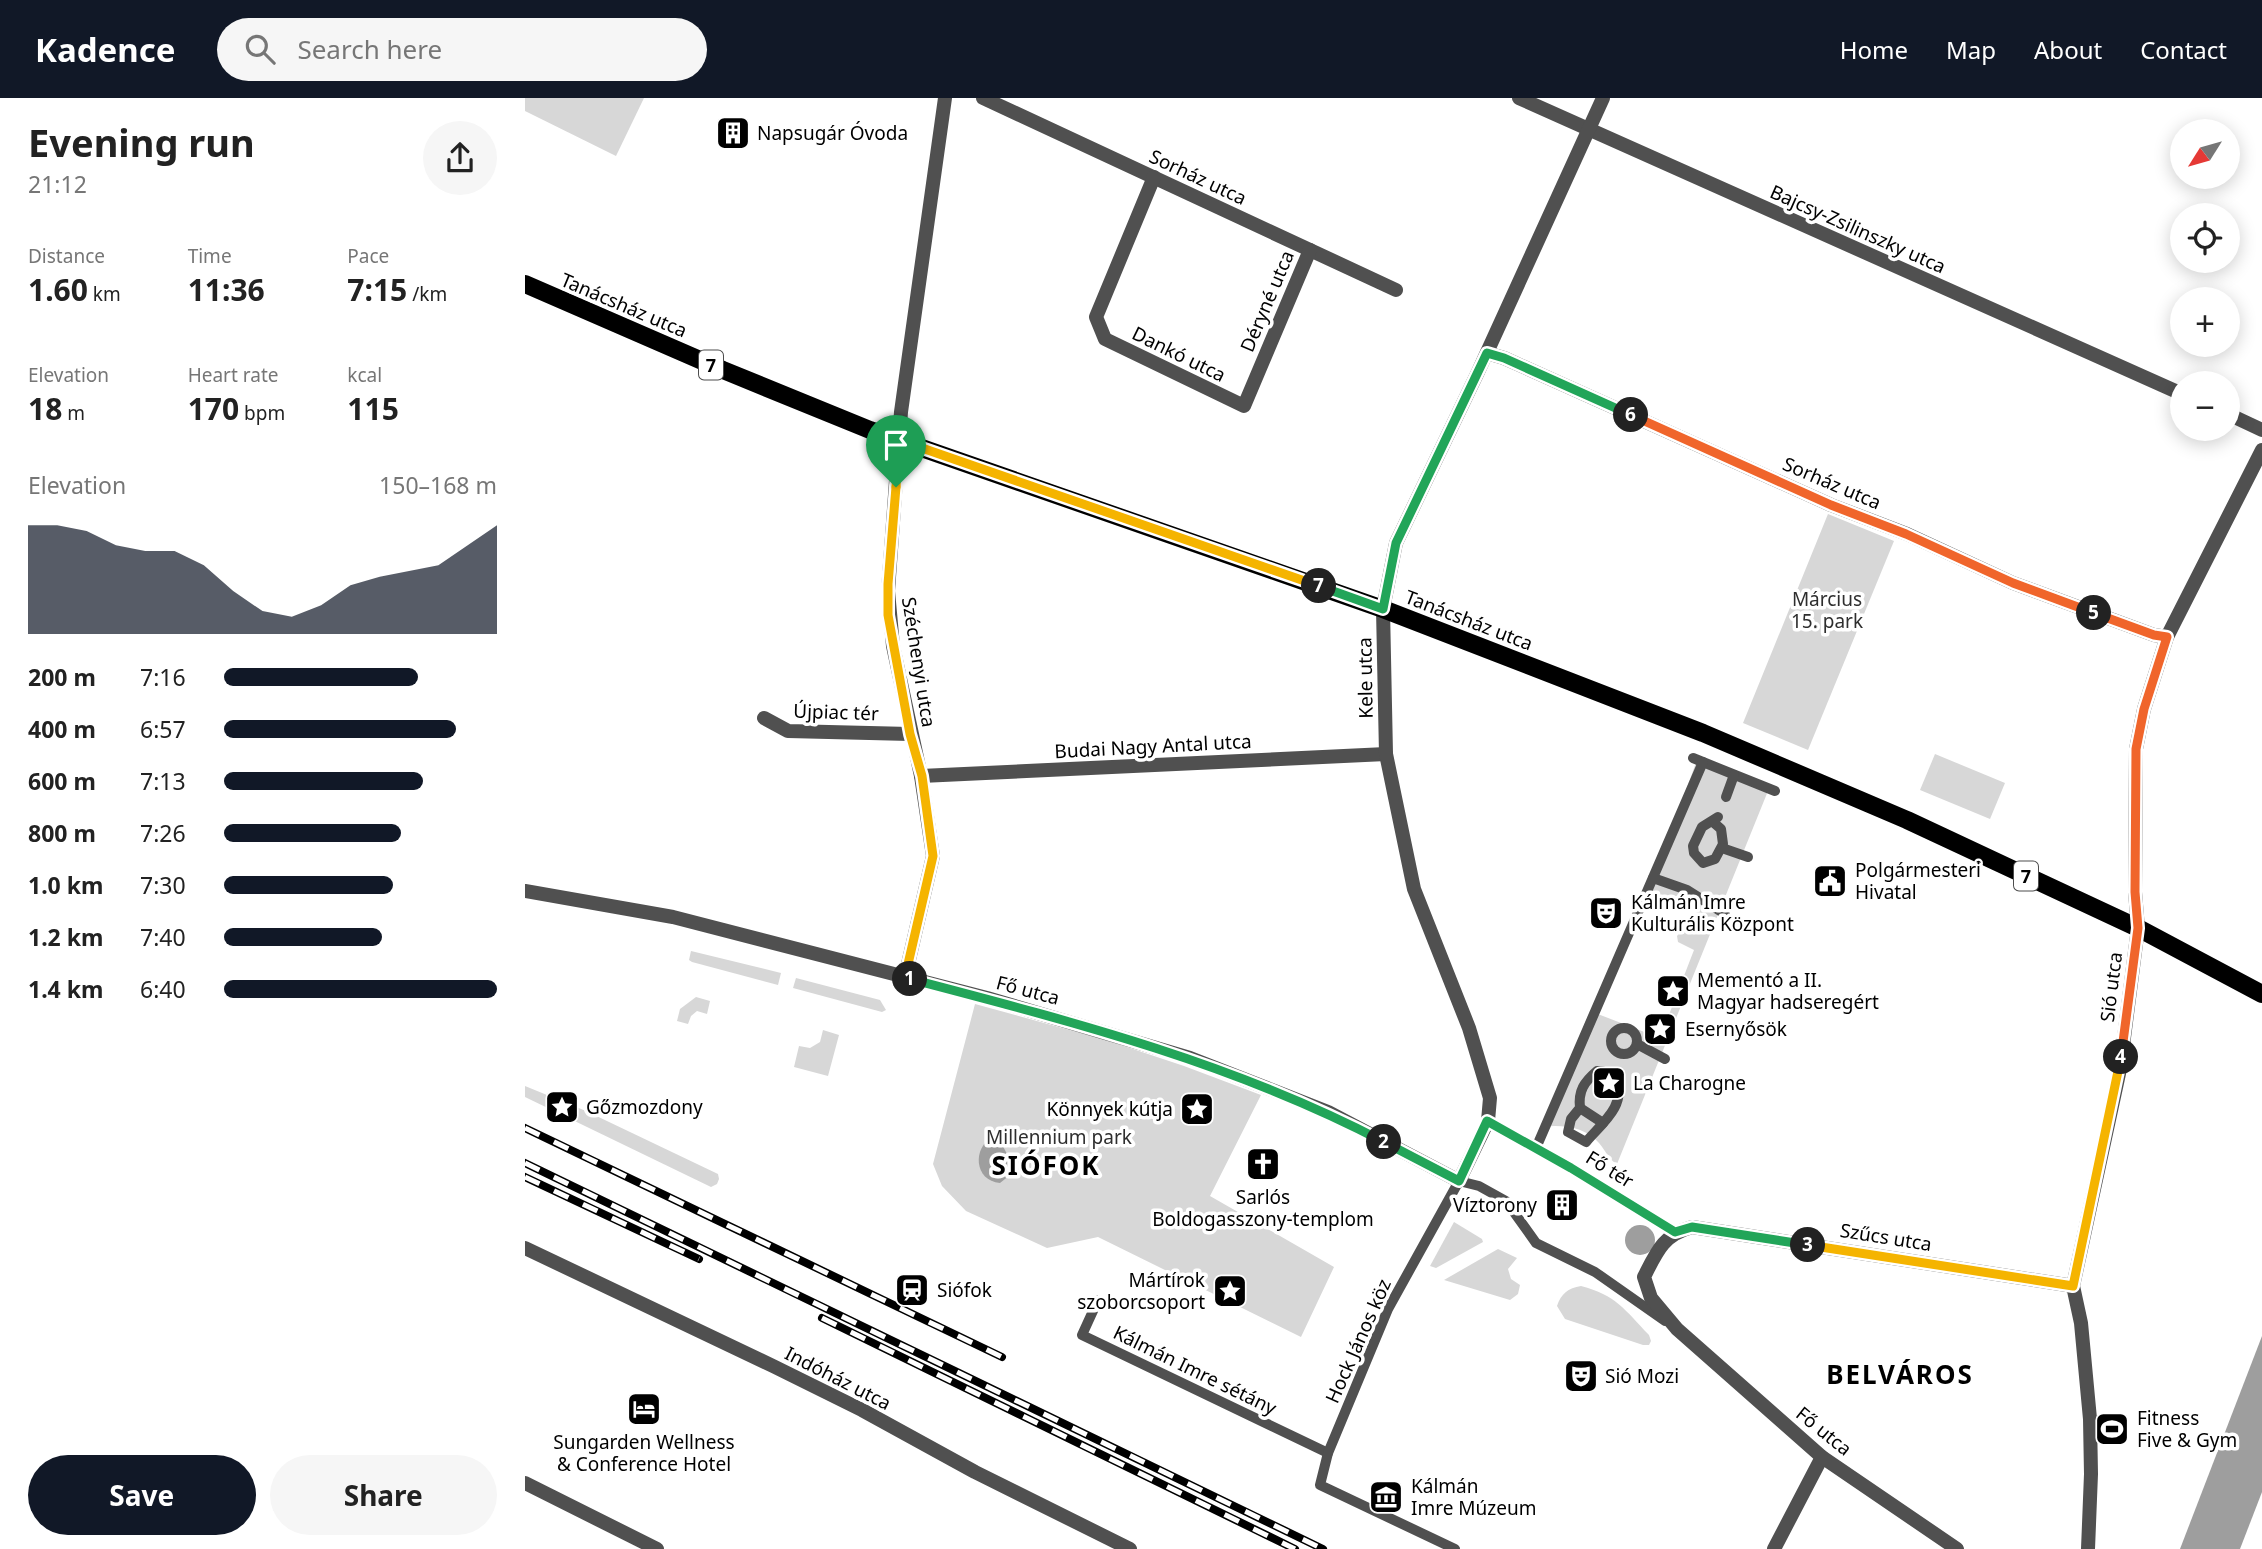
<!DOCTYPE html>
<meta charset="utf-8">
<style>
body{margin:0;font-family:"Noto Sans",sans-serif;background:#f6f6f6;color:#222;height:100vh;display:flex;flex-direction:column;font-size:26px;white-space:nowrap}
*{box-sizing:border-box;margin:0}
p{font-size:23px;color:#767676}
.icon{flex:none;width:38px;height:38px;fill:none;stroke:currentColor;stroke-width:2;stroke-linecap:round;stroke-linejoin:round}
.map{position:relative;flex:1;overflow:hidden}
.sheet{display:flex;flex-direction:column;background:#fff;width:525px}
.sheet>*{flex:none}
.needle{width:46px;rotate:233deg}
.tools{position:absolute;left:1645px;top:21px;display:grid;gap:14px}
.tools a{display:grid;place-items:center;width:70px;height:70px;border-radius:50%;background:#fff;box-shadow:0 4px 18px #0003;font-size:35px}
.pin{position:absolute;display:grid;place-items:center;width:60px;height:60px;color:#fff;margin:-72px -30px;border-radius:50% 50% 50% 0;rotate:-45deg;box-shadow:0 0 7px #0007}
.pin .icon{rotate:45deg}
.km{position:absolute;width:35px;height:35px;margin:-18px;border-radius:50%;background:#222;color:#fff;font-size:19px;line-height:35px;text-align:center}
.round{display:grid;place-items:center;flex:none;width:74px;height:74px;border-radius:37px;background:#f6f6f6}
.headline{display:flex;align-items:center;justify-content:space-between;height:119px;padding:0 28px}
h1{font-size:38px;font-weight:700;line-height:52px}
.stats{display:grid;grid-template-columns:repeat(3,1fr);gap:10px;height:119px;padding:7px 28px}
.stats div{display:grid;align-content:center}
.stats b{font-size:30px;font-weight:700}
.stats small{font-size:19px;font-weight:400}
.stats p{font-size:19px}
.chart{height:196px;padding:14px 28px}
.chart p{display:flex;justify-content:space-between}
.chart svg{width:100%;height:126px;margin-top:7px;fill:#111827;opacity:.7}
.cta{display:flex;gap:14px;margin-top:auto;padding:14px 28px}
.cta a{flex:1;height:80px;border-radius:42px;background:#111827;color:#fff;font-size:28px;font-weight:700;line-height:80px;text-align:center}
.cta a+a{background:#f6f6f6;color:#222}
ul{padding:0 28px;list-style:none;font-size:23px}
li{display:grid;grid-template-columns:112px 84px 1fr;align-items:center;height:52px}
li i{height:18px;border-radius:9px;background:#111827}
header{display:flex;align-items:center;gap:42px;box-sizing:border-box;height:98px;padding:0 35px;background:#111827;color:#fff}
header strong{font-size:33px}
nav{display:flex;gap:38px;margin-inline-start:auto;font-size:24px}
.search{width:490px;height:63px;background:#f6f6f6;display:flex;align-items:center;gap:18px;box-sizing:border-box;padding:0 24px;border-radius:38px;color:#767676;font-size:26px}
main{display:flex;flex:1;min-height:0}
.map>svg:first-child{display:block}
.green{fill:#d7d7d7}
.water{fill:#9e9e9e}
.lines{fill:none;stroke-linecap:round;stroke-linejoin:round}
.pedestrian{stroke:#505050;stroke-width:10}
.minor{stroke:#505050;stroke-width:14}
.primary{stroke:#000;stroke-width:18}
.rail-casing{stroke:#000;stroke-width:8}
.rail{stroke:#fff;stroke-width:5;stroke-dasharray:16;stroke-linecap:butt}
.split-1-casing{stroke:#fff;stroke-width:14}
.split-2-casing{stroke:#fff;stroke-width:14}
.split-3-casing{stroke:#fff;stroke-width:14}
.split-4-casing{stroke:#fff;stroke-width:14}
.split-5-casing{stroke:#fff;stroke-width:14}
.split-6-casing{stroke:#fff;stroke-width:14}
.split-7-casing{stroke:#fff;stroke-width:14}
.split-8-casing{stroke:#fff;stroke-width:14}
.split-1{stroke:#f5b400;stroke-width:9}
.split-2{stroke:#22a559;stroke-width:9}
.split-3{stroke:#22a559;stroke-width:9}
.split-4{stroke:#f5b400;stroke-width:9}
.split-5{stroke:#f0652b;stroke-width:9}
.split-6{stroke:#f0652b;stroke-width:9}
.split-7{stroke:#22a559;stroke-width:9}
.split-8{stroke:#f5b400;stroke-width:9}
.labels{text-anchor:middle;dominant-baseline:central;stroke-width:7;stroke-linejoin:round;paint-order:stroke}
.shield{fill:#fff;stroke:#4c4c4c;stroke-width:2}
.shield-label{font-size:18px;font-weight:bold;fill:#000}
.poi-label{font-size:19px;fill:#000;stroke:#fff;text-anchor:start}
.street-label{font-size:19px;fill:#000;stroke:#fff}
.park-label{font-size:19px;fill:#2e2e2e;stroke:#fff}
.district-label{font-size:26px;font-weight:bold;letter-spacing:2px;fill:#000;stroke:#fff}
</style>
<header>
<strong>Kadence</strong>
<div class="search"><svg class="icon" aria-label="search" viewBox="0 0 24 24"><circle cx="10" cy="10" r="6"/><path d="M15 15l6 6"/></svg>Search here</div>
<nav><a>Home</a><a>Map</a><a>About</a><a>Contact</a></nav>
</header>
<main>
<section class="sheet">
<div class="headline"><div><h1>Evening run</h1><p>21:12</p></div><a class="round"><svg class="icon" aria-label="share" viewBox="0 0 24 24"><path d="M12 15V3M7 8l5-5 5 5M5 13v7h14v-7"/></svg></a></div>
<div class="stats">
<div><p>Distance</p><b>1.60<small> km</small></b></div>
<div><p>Time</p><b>11:36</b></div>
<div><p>Pace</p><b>7:15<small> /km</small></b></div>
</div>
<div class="stats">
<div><p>Elevation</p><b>18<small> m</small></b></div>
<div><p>Heart rate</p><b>170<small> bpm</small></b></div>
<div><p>kcal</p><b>115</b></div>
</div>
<div class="chart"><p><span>Elevation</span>150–168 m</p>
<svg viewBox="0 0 160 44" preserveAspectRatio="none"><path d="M0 44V6L10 6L20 8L30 13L40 15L50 15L60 20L70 29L80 36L90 38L100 34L110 27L120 24L130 22L140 20L150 13L160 6V44z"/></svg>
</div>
<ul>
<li><b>200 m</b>7:16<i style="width:71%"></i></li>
<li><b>400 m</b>6:57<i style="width:85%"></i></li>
<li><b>600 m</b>7:13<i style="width:73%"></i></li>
<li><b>800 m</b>7:26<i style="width:65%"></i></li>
<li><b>1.0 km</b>7:30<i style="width:62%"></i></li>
<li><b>1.2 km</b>7:40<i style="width:58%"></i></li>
<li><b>1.4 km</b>6:40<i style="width:100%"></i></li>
</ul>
<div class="cta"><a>Save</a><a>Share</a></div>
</section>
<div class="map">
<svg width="1737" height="1451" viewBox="0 0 1737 1451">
<rect width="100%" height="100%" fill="#fff"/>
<!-- green -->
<g class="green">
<polygon points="0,0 119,0 91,58 0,13"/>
<polygon points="1303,416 1369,443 1283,652 1218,625"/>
<polygon points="1410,656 1480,685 1465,721 1395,692"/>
<path d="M 1173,659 L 1245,688 L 1092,1066 C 1083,1061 1081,1053 1074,1045 C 1061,1029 1036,1026 1017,1029 L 1065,913 L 1135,940 L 1169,852 L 1153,844 L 1152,838 L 1173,813 L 1171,810 L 1127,794 L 1125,792 Z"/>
<polygon points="166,853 256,875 253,887 167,864 164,862"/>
<polygon points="271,880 355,902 361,912 357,914 268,890"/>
<polygon points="171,899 185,903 182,916 172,913 166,918 163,926 152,923 155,911"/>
<polygon points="450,906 581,942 659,968 736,997 685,1098 809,1169 776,1239 573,1139 522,1150 441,1113 417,1088 408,1066"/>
<polygon points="298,932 314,937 303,978 269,969 274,948 285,950 295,944"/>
<polygon points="0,988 61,1013 193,1076 194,1081 192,1086 186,1089 0,999"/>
<polygon points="929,1124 957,1141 958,1144 911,1170 905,1168"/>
<polygon points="973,1151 992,1160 983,1171 986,1181 995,1187 993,1196 985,1202 919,1182"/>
<path d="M 1056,1188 C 1091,1197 1100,1212 1124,1237 L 1126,1243 L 1124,1247 L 1118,1247 L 1040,1221 L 1032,1208 C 1036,1196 1043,1190 1056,1188 Z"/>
</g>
<!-- water -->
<g class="water">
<path d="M 468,1039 C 479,1044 488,1066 485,1077 L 475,1085 C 449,1083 447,1049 468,1039 Z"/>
<circle cx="1115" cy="1142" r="15"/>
<polygon points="1737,1238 1737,1394 1715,1451 1655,1451"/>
</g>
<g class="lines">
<!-- pedestrian -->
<g class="pedestrian">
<polyline points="1168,660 1250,693"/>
<polyline points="1201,699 1209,677"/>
<polyline points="1188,724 1196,731 1198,746 1190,761 1178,765 1169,755 1168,748 1177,729 1193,719"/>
<polyline points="1197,750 1223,759"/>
<polyline points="1128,780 1162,792 1200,816"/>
<circle cx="1099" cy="943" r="13"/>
<polyline points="1112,946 1140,961"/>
<path d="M 1072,973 C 1080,973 1086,975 1090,982 C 1104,1006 1074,1028 1061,1044 L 1043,1034 L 1046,1021 L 1055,1010 C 1053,993 1059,984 1072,973 Z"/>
<polyline points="1055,1010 1078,1025"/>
<polyline points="963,1023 1046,1070 1150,1134"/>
<polyline points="1011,1050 1178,664"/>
<polyline points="573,1202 557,1237 803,1355"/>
<polyline points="930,1451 795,1387 803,1355 863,1211 934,1083 954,1088 981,1103 1011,1145 1070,1174 1140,1223"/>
</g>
<!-- minor -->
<g class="minor">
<polyline points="458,0 871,192"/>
<polyline points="994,0 1657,296"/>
<polyline points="629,79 571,219 580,241 719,308 785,152"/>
<polyline points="962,255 979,260 1306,407 1382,436 1488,485 1629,537 1642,539"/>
<polyline points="1703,316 1737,332"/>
<polyline points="239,620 263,633 385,636"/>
<polyline points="396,678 861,656"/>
<polyline points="0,793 148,819 462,900 665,960 803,1014 934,1083 963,1023 965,1000 944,930 889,791 861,656 858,511 871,445 953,274 1078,0"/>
<polyline points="380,879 408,758 396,678 368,548 363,493 376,314 420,0"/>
<polyline points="0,1150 248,1268 337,1312 450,1374 605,1451"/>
<polyline points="0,1385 132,1451"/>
<polyline points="1249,1451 1297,1359"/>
<path d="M 1432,1451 L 1297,1359 L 1152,1231 L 1126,1200 L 1119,1179 C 1132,1153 1138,1137 1167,1129 L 1548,1188"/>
<polyline points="1563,1451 1566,1376 1565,1321 1556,1225 1548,1188 1595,971 1613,830 1610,794 1611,651 1619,611 1642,539 1737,352"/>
</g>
<!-- primary -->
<polyline class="primary" points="0,186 198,272 345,332 858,511 1178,635 1382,722 1613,830 1737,896"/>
<!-- rail casing -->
<g class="rail-casing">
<g id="rail">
<polyline points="0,1030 477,1259"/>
<polyline points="0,1065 798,1451"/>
<polyline points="0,1079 174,1161"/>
<polyline points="297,1220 770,1451"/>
</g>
</g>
<!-- rail -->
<use href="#rail" class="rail"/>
</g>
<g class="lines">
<!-- split-1 casing -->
<g class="split-1-casing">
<polyline id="split-1" points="371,389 363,486 363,517 385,636 397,678 408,758 380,879 385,881"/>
</g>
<!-- split-2 casing -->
<g class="split-2-casing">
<path id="split-2" d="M 385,881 C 549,924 708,965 859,1044"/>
</g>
<!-- split-3 casing -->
<g class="split-3-casing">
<polyline id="split-3" points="859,1044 934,1083 962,1023 1046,1070 1150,1134 1167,1129 1283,1147"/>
</g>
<!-- split-4 casing -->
<g class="split-4-casing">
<polyline id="split-4" points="1283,1147 1548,1188 1596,959"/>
</g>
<!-- split-5 casing -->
<g class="split-5-casing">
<polyline id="split-5" points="1569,515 1629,537 1642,539 1619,611 1611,651 1610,794 1613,830 1596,959"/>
</g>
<!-- split-6 casing -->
<g class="split-6-casing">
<polyline id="split-6" points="1106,317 1306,407 1381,436 1488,485 1569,515"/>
</g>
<!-- split-7 casing -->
<g class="split-7-casing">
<polyline id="split-7" points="794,488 858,511 871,445 962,255 979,260 1106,317"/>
</g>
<!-- split-8 casing -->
<g class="split-8-casing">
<polyline id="split-8" points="371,389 374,342 794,488"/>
</g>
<!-- split-1 -->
<use href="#split-1" class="split-1"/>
<!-- split-2 -->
<use href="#split-2" class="split-2"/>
<!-- split-3 -->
<use href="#split-3" class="split-3"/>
<!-- split-4 -->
<use href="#split-4" class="split-4"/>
<!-- split-5 -->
<use href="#split-5" class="split-5"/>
<!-- split-6 -->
<use href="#split-6" class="split-6"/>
<!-- split-7 -->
<use href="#split-7" class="split-7"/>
<!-- split-8 -->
<use href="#split-8" class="split-8"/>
</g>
<!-- icons -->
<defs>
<g id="building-square" transform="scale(1.75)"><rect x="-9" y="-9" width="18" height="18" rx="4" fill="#000" stroke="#fff"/><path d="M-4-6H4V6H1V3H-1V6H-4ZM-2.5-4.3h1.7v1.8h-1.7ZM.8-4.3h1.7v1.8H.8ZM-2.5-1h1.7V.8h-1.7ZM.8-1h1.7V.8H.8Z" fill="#fff"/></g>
<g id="civic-square" transform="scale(1.75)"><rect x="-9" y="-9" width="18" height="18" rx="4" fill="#000" stroke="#fff"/><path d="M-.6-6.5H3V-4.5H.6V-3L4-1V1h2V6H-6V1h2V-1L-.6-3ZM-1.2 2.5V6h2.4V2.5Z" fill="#fff"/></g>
<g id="theatre-square" transform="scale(1.75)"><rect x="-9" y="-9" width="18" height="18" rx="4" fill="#000" stroke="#fff"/><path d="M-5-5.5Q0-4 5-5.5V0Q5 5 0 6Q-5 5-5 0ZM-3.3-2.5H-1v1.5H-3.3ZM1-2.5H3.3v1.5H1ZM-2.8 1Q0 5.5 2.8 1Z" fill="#fff"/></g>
<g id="sight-square" transform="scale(1.75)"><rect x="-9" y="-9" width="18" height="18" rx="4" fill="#000" stroke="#fff"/><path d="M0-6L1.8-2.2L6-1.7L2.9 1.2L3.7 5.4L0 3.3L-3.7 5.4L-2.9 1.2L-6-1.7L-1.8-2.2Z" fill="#fff"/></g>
<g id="church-square" transform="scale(1.75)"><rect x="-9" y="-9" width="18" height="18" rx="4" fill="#000" stroke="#fff"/><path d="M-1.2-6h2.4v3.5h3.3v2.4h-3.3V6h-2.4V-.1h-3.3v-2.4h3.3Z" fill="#fff"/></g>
<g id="station-square" transform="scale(1.75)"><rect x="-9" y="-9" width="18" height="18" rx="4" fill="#000" stroke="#fff"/><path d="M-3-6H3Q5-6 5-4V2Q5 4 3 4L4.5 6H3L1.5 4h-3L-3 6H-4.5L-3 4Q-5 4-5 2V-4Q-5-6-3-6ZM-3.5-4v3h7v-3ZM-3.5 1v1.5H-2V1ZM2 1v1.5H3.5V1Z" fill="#fff"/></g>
<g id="hotel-square" transform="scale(1.75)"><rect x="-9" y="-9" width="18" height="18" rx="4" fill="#000" stroke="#fff"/><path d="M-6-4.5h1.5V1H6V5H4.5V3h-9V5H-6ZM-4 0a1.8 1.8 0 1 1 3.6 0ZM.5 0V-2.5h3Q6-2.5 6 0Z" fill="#fff"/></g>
<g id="stadium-square" transform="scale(1.75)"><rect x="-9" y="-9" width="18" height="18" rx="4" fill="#000" stroke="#fff"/><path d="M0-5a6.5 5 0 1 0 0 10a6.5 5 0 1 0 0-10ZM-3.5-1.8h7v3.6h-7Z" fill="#fff"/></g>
<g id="museum-square" transform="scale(1.75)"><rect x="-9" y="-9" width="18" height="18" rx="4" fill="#000" stroke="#fff"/><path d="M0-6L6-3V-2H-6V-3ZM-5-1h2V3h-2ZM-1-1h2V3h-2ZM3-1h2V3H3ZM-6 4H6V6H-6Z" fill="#fff"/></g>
</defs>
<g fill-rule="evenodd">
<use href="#building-square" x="208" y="35"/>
<use href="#civic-square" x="1305" y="783"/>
<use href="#theatre-square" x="1081" y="815"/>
<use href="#sight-square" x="1148" y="893"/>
<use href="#sight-square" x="1135" y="931"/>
<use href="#sight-square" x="1084" y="985"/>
<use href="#sight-square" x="37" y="1009"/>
<use href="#sight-square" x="672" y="1011"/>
<use href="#church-square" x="738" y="1066"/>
<use href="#building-square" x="1037" y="1107"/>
<use href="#station-square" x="387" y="1192"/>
<use href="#sight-square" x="705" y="1193"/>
<use href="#theatre-square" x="1056" y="1278"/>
<use href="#hotel-square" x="119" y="1311"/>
<use href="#stadium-square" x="1587" y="1331"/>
<use href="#museum-square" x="861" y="1399"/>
</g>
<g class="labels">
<!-- shield labels -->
<g class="shield">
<rect x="174" y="252.5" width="24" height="29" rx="5"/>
<rect x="1489" y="763.5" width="24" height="29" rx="5"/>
</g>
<g class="shield-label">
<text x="186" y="267">7</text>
<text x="1501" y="778">7</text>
</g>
<!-- poi labels -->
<g class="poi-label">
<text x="232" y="35">Napsugár Óvoda</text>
<text x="1330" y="772">Polgármesteri<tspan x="1330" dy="22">Hivatal</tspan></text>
<text x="1106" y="804">Kálmán Imre<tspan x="1106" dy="22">Kulturális Központ</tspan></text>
<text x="1172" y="882">Mementó a II.<tspan x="1172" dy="22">Magyar hadseregért</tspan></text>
<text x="1160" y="931">Esernyősök</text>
<text x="1108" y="985">La Charogne</text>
<text x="61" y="1009">Gőzmozdony</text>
<text x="648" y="1011" text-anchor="end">Könnyek kútja</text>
<text x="738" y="1099" text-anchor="middle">Sarlós<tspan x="738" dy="22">Boldogasszony-templom</tspan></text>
<text x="1012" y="1107" text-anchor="end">Víztorony</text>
<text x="680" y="1182" text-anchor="end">Mártírok<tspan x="680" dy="22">szoborcsoport</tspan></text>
<text x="412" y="1192">Siófok</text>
<text x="1080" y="1278">Sió Mozi</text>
<text x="1612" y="1320">Fitness<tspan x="1612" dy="22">Five &amp; Gym</tspan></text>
<text x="119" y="1344" text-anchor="middle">Sungarden Wellness<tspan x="119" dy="22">&amp; Conference Hotel</tspan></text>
<text x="886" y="1388">Kálmán<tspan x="886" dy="22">Imre Múzeum</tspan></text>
</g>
<!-- street labels -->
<g class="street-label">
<text transform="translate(673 79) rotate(25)">Sorház utca</text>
<text transform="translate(1333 131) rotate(24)">Bajcsy-Zsilinszky utca</text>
<text transform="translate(742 203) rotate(-67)">Déryné utca</text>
<text transform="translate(99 207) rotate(23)">Tanácsház utca</text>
<text transform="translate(654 256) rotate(26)">Dankó utca</text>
<text transform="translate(1307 385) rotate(23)">Sorház utca</text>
<text transform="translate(944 522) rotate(21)">Tanácsház utca</text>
<text transform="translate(394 564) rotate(81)">Széchenyi utca</text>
<text transform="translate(840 580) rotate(-91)">Kele utca</text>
<text transform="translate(311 614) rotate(2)">Újpiac tér</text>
<text transform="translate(628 648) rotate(-3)">Budai Nagy Antal utca</text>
<text transform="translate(1586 889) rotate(-83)">Sió utca</text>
<text transform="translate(503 892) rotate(15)">Fő utca</text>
<text transform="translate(1085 1071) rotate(32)">Fő tér</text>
<text transform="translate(1361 1139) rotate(9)">Szűcs utca</text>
<text transform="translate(833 1243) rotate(-66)">Hock János köz</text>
<text transform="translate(670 1272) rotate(26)">Kálmán Imre sétány</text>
<text transform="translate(313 1280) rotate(27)">Indóház utca</text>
<text transform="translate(1299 1333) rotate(39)">Fő utca</text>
</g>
<!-- park labels -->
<g class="park-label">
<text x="1302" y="501">Március<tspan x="1302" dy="22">15. park</tspan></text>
<text x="534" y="1039">Millennium park</text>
</g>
<!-- district labels -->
<g class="district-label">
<text x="521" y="1067">SIÓFOK</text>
<text x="1375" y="1276">BELVÁROS</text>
</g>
</g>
</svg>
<div class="tools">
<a><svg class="needle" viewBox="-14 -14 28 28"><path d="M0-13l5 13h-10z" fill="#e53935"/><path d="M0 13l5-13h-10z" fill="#767676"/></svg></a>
<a><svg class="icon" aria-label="locate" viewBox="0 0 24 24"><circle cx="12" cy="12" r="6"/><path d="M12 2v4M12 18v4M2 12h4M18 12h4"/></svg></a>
<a>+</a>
<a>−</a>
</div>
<div class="pin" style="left:371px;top:389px;background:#1e9e55"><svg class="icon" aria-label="arrive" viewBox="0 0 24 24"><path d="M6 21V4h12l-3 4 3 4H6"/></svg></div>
<b class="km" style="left:385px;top:881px">1</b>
<b class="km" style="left:859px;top:1044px">2</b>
<b class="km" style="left:1283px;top:1147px">3</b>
<b class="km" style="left:1596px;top:959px">4</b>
<b class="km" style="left:1569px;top:515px">5</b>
<b class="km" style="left:1106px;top:317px">6</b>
<b class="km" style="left:794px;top:488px">7</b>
</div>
</main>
